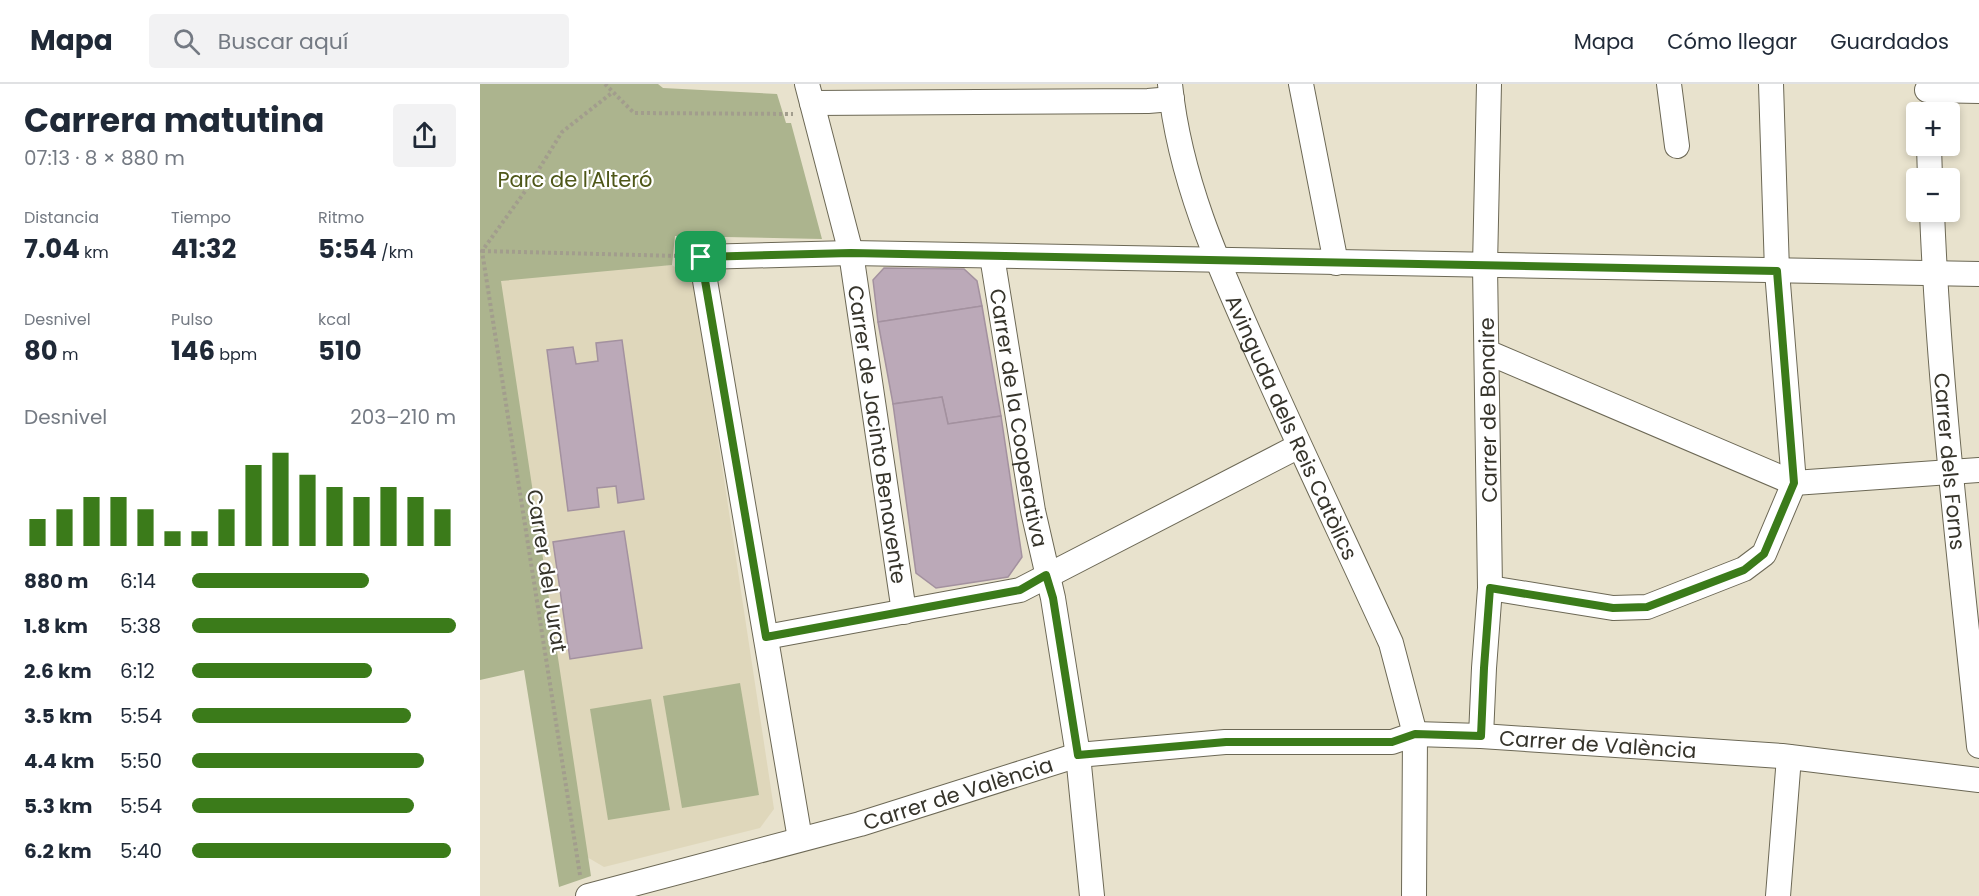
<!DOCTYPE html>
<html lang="es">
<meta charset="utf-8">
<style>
body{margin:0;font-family:Poppins,sans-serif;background:#f2f2f3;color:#1f2937;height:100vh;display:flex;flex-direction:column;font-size:22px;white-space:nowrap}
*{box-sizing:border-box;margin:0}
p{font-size:20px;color:#747a83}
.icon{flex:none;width:33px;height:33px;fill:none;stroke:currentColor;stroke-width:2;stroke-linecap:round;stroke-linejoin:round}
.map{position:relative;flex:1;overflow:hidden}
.details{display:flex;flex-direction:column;background:#fff;width:480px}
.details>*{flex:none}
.tools{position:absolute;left:1426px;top:18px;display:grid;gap:12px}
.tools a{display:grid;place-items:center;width:54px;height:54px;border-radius:6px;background:#fff;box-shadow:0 3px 9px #0003;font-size:30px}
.pin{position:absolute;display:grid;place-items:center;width:51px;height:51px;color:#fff;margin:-26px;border-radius:12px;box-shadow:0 3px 9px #0006}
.round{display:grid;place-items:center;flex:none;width:63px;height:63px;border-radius:6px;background:#f2f2f3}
.overview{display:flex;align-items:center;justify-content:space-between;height:102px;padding:0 24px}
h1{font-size:33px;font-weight:700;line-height:45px}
.stats{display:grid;grid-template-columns:repeat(3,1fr);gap:9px;height:102px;padding:6px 24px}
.stats div{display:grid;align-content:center}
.stats b{font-size:26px;font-weight:700}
.stats small{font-size:16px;font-weight:400}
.stats p{font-size:16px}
.chart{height:168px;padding:12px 24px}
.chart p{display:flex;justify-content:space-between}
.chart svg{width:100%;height:108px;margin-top:6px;stroke:#3b7b1a;stroke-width:6}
ul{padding:0 24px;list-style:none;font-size:20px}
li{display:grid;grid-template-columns:96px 72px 1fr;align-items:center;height:45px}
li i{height:15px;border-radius:8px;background:#3b7b1a}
header{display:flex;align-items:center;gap:36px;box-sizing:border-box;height:84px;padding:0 30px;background:#fff;border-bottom:2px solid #e0e1e3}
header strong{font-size:28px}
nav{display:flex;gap:33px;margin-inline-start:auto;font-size:21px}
.search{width:420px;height:54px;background:#f2f2f3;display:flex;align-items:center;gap:15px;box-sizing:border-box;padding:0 21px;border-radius:6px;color:#747a83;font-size:22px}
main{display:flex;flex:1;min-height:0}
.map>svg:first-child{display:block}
.built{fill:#dfd7bb}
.green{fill:#acb48e}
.building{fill:#bba9b8;stroke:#a3919f;stroke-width:1.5}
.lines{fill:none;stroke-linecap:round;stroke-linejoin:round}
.minor-casing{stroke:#6c6855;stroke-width:26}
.path{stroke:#a29d8d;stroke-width:4;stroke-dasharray:3 3;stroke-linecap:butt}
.minor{stroke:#fff;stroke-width:24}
.route-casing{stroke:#fff;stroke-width:12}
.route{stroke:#3b7b1a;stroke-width:8}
.labels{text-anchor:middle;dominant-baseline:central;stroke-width:4.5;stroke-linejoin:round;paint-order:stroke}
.park-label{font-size:21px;fill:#4e5719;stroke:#fff}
.street-label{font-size:21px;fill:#36342b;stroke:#fff}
</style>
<header>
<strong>Mapa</strong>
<div class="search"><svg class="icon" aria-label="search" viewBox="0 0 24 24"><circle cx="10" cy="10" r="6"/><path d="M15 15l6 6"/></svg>Buscar aquí</div>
<nav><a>Mapa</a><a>Cómo llegar</a><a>Guardados</a></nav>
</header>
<main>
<section class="details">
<div class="overview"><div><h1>Carrera matutina</h1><p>07:13 · 8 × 880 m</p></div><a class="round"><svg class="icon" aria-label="share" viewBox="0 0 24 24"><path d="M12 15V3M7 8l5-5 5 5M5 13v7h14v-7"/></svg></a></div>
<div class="stats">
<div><p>Distancia</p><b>7.04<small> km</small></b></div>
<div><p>Tiempo</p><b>41:32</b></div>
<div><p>Ritmo</p><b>5:54<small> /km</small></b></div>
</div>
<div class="stats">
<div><p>Desnivel</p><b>80<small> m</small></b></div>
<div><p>Pulso</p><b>146<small> bpm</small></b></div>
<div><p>kcal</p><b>510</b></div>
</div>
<div class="chart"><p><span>Desnivel</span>203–210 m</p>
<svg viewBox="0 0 160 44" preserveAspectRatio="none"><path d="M5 44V33M15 44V29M25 44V24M35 44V24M45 44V29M55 44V38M65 44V38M75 44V29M85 44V11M95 44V6M105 44V15M115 44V20M125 44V24M135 44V20M145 44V24M155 44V29"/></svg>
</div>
<ul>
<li><b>880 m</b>6:14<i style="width:67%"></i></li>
<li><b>1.8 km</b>5:38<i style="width:100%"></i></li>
<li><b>2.6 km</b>6:12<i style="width:68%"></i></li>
<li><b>3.5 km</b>5:54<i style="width:83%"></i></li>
<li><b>4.4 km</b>5:50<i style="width:88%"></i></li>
<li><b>5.3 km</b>5:54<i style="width:84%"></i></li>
<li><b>6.2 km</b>5:40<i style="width:98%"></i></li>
</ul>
</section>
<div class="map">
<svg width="1499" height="812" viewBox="0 0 1499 812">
<rect width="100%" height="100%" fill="#e8e2cd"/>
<!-- built -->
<polygon class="built" points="192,181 214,197 294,725 280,744 124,783 107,773 20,197 78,189"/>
<!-- green -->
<g class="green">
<polygon points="0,0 178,0 183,4 297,10 306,39 311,39 342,155 195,152 192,181 21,197 111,792 79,803 44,586 0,596"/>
<polygon points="260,599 279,711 202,724 183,612"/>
<polygon points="171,615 190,726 128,736 110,625"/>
</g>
<!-- building -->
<g class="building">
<polygon points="404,184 484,185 497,197 502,222 398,238 393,196"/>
<polygon points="502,222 521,332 468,340 462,313 413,320 398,238"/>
<polygon points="142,256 164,415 138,419 136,402 117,404 119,423 88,427 67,266 93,263 96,280 118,277 116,259"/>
<polygon points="462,313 468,340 521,332 542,473 528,493 456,504 436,489 413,320"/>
<polygon points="144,447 162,564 90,575 73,458"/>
</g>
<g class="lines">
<!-- minor casing -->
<g class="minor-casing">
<g id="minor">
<path id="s1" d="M 327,0 L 371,169 L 424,528"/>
<path id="s2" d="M 690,0 C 700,101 743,191 784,283 C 825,375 869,467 911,559 L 935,650 L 934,812"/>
<polyline points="821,0 856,179"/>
<polyline points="1189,0 1197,62"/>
<polyline points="1447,6 1499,7"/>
<polyline points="332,19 668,17 692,15"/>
<polyline points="1449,62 1450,94"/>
<path id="s3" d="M 1452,128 C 1459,306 1481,484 1499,662"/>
<path id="s4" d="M 512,172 L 553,427 L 573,514 L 598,671 L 612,812"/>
<polyline points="1007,268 1314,399 1499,386"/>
<polyline points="1010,504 1133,524 1167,523 1264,485 1284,470 1314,399 1297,187 1291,0"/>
<polyline points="286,553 540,506 819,362"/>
<polyline points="1001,652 1004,584 1010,504 1005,182 1009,0"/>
<polyline points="320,755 221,173 371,169 1499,190"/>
<path id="s5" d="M 108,812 L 380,740 L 598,671 L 745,658 L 912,658 L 935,650 L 1001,652 L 1302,672 L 1499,696"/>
<polyline points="1298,812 1309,673"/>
</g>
</g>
<!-- path -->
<g class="path">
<polyline points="125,0 154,29 313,30"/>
<polyline points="2,167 199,172"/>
<polyline points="100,791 2,167 46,106 82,48 133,8"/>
</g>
<!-- minor -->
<use href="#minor" class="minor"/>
</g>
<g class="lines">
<!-- route casing -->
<g class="route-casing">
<polygon id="route" points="371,169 1297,187 1314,399 1284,470 1264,486 1167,523 1133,524 1010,504 1004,584 1001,652 935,650 912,658 746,658 598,671 573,514 566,491 540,506 286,553 221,173"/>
</g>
<!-- route -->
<use href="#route" class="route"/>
</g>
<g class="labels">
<!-- park labels -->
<g class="park-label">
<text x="95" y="95">Parc de l'Alteró</text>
</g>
<!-- street labels -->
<g class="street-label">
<text transform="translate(1008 326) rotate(-91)">Carrer de Bonaire</text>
<text stroke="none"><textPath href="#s4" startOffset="164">Carrer de la Cooperativa</textPath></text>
<text stroke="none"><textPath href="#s2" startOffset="366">Avinguda dels Reis Catòlics</textPath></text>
<text stroke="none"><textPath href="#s1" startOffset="358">Carrer de Jacinto Benavente</textPath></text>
<text stroke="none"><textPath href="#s3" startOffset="250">Carrer dels Forns</textPath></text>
<text transform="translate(67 487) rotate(81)">Carrer del Jurat</text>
<text stroke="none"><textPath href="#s5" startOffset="1032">Carrer de València</textPath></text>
<text stroke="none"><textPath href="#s5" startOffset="384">Carrer de València</textPath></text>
</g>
</g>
</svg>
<div class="tools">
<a>+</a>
<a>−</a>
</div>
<div class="pin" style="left:221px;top:173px;background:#1e9e55"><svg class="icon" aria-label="arrive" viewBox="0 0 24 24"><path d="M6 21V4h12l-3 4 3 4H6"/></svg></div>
</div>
</main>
